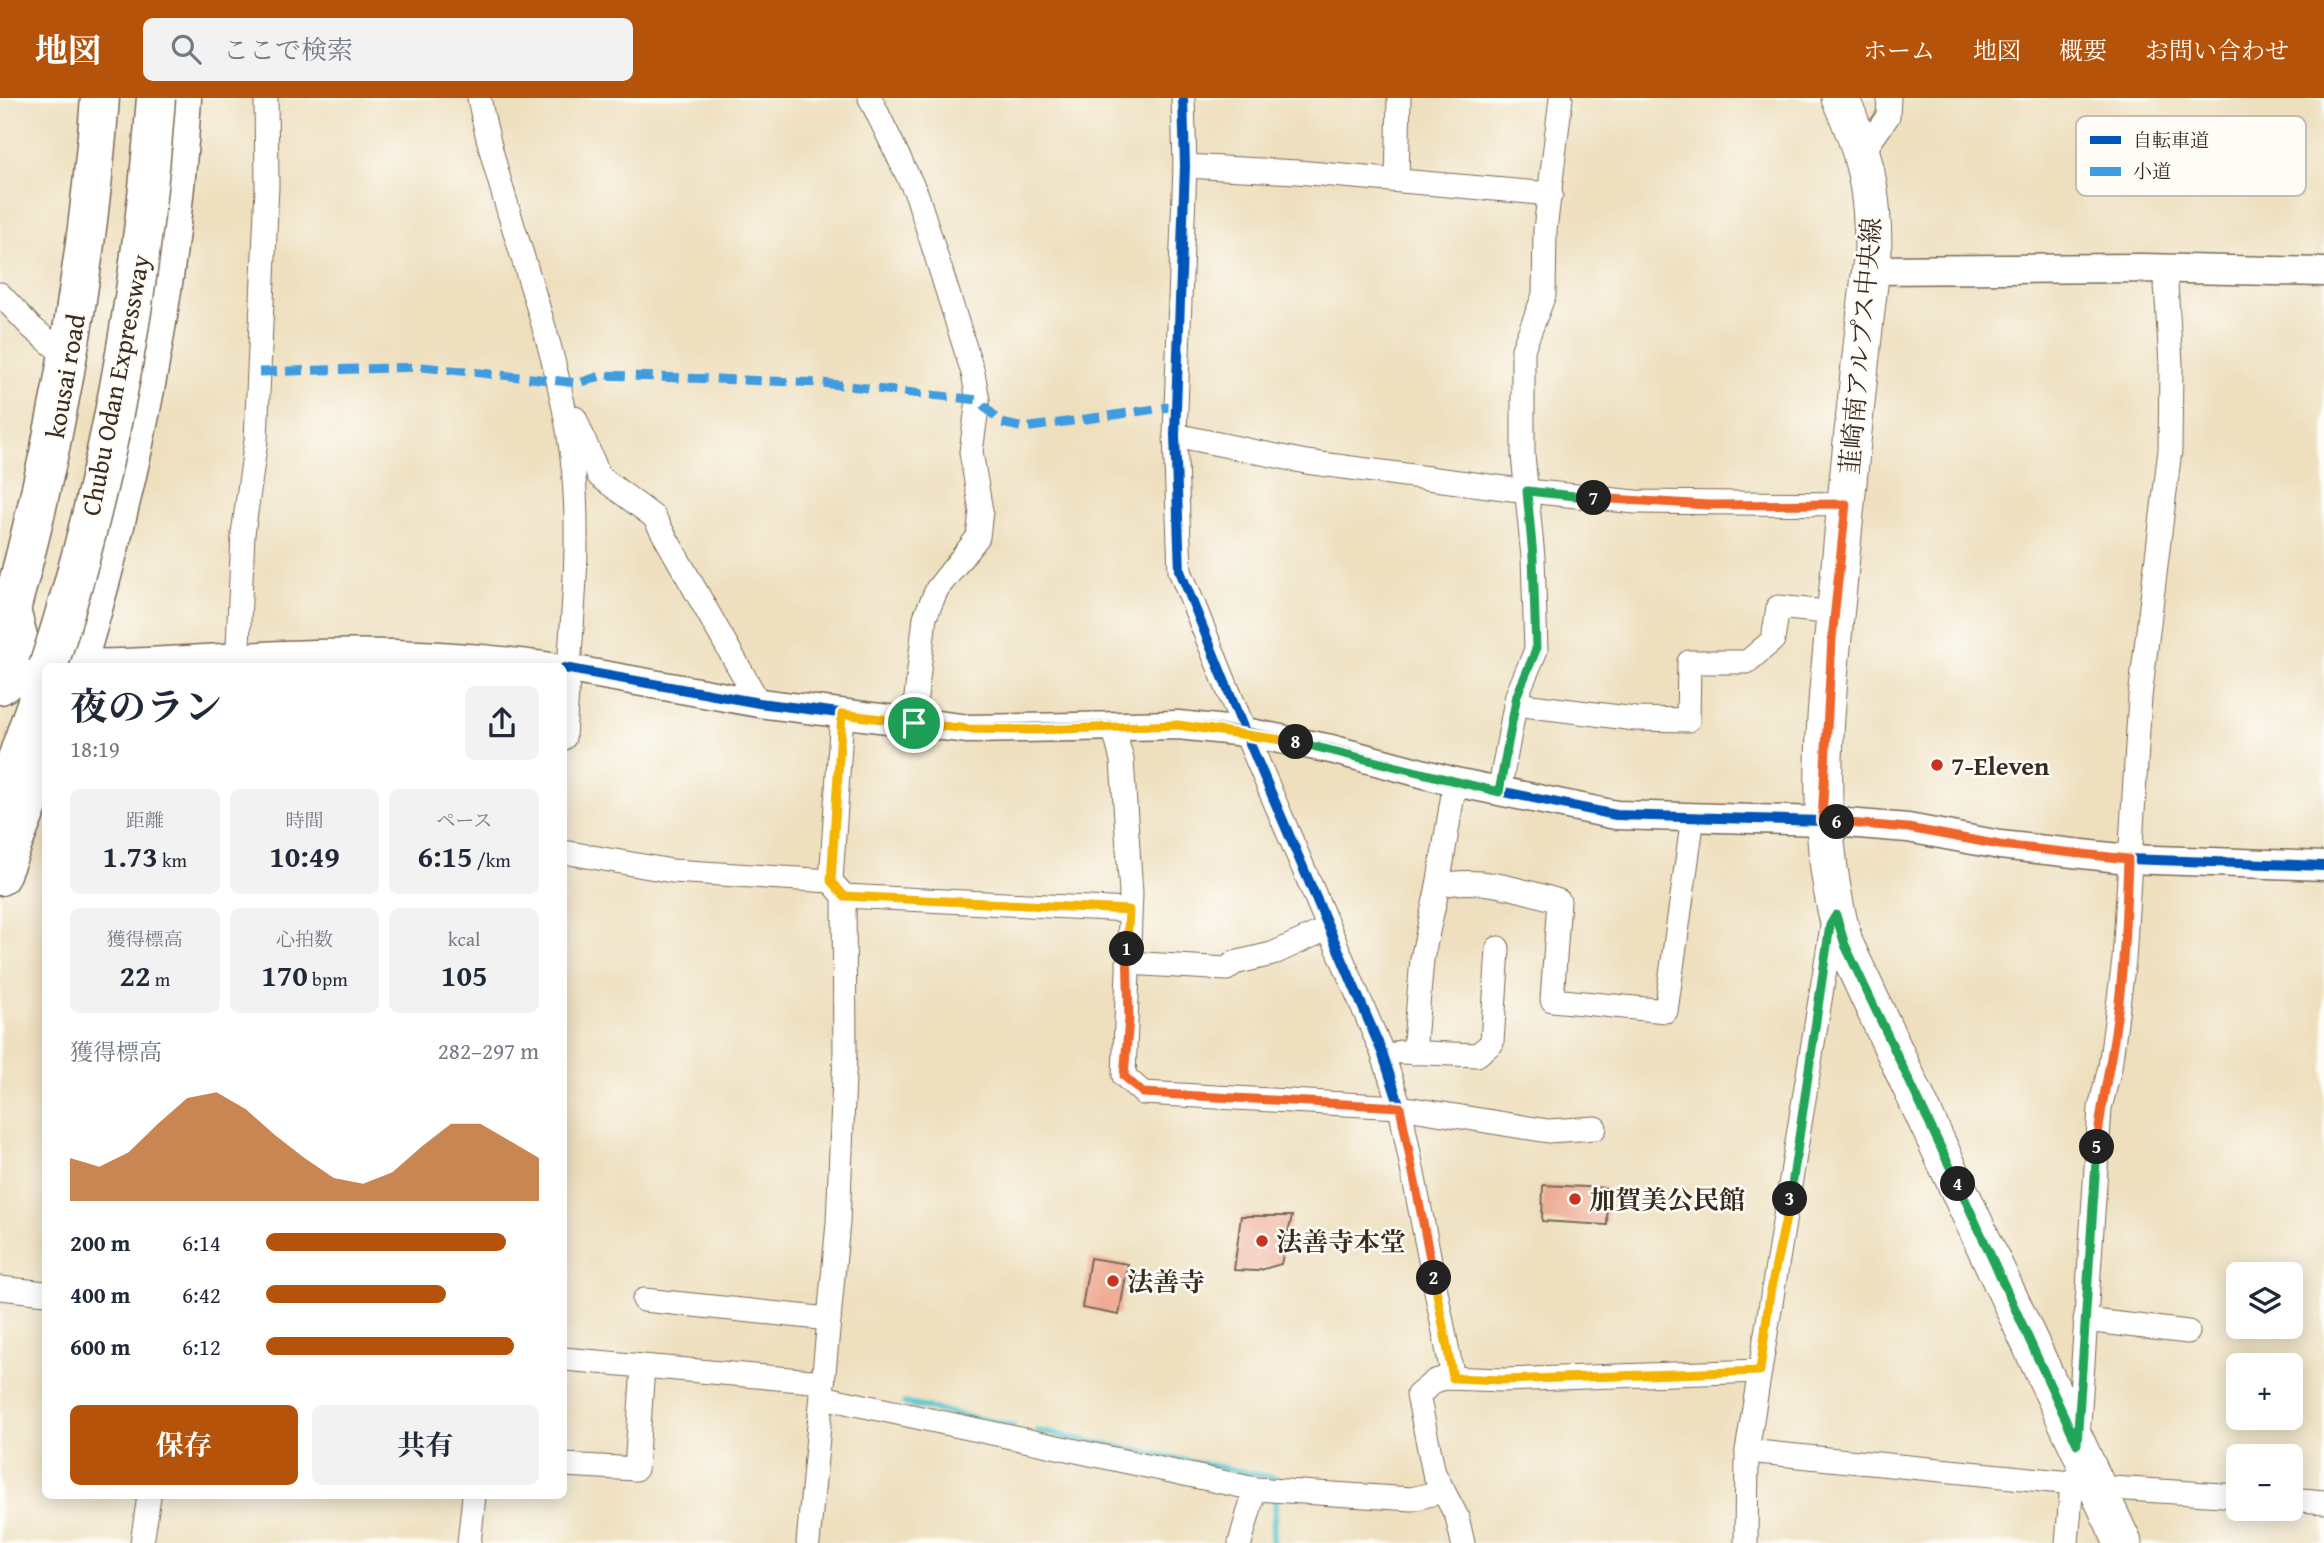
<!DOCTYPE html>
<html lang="ja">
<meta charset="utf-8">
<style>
body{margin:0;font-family:"Gentium Book Plus","Noto Serif JP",serif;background:#f2f2f3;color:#1f2937;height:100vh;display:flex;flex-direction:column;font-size:26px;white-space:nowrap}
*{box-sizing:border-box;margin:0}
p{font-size:23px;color:#747a83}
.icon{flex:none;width:38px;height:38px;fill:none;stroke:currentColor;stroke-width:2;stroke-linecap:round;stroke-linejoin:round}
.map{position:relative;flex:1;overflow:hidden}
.side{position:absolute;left:42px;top:565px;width:525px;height:836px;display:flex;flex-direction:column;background:#fff;border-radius:10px;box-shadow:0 4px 18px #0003}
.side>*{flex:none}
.tools{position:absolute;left:2226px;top:1164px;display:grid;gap:14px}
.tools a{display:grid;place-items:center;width:77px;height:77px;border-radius:10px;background:#fff;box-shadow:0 4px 18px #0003;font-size:35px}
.pin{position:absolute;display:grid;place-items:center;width:60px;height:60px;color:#fff;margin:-30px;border:4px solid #fff;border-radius:50%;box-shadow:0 2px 7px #0007}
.km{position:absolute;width:35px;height:35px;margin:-18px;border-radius:50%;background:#222;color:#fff;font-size:19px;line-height:35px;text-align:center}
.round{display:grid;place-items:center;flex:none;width:74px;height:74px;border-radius:10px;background:#f2f2f3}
.overview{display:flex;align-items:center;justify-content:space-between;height:119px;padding:0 28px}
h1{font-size:38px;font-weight:700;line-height:52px}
.stats{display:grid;grid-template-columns:repeat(3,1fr);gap:10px;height:119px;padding:7px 28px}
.stats div{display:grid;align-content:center;border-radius:10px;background:#f2f2f3;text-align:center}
.stats b{font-size:30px;font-weight:700}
.stats small{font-size:19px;font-weight:400}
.stats p{font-size:19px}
.chart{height:196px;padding:14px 28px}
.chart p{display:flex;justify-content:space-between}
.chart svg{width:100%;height:126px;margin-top:7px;fill:#b45309;opacity:.7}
.primary-button{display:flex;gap:14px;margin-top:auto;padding:14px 28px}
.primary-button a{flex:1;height:80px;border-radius:10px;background:#b45309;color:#fff;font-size:28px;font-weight:700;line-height:80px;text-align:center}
.primary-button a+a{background:#f2f2f3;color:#1f2937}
ul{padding:0 28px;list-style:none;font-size:23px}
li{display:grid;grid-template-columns:112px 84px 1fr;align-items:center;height:52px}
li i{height:18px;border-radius:9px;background:#b45309}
header{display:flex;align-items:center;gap:42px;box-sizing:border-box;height:98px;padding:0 35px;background:#b45309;color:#fff}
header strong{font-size:33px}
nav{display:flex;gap:38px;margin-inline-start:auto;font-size:24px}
.search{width:490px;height:63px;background:#f2f2f3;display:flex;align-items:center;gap:18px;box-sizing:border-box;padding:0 24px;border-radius:10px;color:#747a83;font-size:26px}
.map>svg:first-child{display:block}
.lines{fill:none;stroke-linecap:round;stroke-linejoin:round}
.stream{stroke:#58c5cd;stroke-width:6}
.building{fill:#eeac95}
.minor-casing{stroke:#7a6956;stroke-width:25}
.tertiary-casing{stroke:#7a6956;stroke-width:31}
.primary-casing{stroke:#7a6956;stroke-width:39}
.trunk-casing{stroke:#7a6956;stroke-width:41}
.motorway-casing{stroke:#7a6956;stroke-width:41}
.minor{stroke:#fff;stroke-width:23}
.tertiary{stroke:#fff;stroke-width:28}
.primary{stroke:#fff;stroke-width:37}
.trunk{stroke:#fff;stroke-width:38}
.motorway{stroke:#fff;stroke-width:38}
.motorway-bridge-casing{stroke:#7a6956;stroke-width:41;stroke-linecap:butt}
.motorway-bridge{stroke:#fff;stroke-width:38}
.quiet{stroke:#3f9ce0;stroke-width:9;stroke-dasharray:18 9;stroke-linecap:butt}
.cycleway-casing{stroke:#fdfcf7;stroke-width:15}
.cycleway{stroke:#0057b8;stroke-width:10}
.split-1-casing{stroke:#fff;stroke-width:14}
.split-2-casing{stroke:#fff;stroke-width:14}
.split-3-casing{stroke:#fff;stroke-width:14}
.split-4-casing{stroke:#fff;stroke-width:14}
.split-5-casing{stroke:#fff;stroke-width:14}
.split-6-casing{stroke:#fff;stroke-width:14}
.split-7-casing{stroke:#fff;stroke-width:14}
.split-8-casing{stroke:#fff;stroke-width:14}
.split-9-casing{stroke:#fff;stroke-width:14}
.split-1{stroke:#f5b400;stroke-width:9}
.split-2{stroke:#f0652b;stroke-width:9}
.split-3{stroke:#f5b400;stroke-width:9}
.split-4{stroke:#22a559;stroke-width:9}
.split-5{stroke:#22a559;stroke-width:9}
.split-6{stroke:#f0652b;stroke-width:9}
.split-7{stroke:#f0652b;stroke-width:9}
.split-8{stroke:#22a559;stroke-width:9}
.split-9{stroke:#f5b400;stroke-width:9}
.poi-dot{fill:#c8321e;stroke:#fdfcf7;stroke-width:2.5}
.labels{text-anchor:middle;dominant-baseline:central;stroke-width:5;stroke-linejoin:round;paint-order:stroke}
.street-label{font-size:26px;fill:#3b2a1e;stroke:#fdfcf7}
.poi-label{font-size:26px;font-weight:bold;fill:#3b2a1e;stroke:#fdfcf7;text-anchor:start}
.key{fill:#fdfcf7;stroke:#c3bdb6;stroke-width:2}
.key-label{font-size:19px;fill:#3b2a1e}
</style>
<header>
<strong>地図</strong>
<div class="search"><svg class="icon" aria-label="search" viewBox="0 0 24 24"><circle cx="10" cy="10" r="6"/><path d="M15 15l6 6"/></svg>ここで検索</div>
<nav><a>ホーム</a><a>地図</a><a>概要</a><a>お問い合わせ</a></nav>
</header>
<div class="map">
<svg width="2324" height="1445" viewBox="0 0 2324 1445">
<rect width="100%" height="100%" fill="#fdfcf7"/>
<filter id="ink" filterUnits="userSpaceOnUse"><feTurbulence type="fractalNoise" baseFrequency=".0143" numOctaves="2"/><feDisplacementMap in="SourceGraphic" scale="14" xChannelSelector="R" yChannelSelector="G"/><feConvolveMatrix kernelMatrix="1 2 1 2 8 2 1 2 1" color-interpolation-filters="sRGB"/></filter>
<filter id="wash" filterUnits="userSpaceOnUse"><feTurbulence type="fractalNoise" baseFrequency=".00686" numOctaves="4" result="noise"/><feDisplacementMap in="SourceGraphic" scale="28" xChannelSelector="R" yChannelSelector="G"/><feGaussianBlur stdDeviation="1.57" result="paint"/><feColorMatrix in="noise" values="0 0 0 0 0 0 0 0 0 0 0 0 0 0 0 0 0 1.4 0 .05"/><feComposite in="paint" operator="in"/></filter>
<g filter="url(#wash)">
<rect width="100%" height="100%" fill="#eedfbe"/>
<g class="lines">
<!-- stream -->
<g class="stream">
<polyline points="904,1305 1013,1328"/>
<polyline points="1037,1333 1278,1381 1277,1387"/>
<polyline points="1272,1445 1276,1398"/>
</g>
</g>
<g id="blocks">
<!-- building -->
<g class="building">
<polygon points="1543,1087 1608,1090 1607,1127 1542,1123"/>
<polygon points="1241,1118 1292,1118 1281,1166 1257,1173 1234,1172"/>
<polygon points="1090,1160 1128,1166 1119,1217 1082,1210"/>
</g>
</g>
</g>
<g filter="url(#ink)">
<use href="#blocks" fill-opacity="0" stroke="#7a6956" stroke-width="2"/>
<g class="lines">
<!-- minor casing -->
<g class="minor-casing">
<g id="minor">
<path d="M 479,0 C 503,121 557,236 572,359 C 583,453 569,546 564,640"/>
<polyline points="870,0 917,97 973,275 978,302 971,354 981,413 978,439 937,491 925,519 913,625"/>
<polyline points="1183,0 1185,68 1175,337 1180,473 1245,634 1382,954 1400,1009 1453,1280"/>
<polyline points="1863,54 1888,18 1889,0"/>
<polyline points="1185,68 1297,74 1551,96"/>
<polyline points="1397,82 1399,0"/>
<polyline points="0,196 31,229 70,261"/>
<polyline points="575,320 599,378 654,419 759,605"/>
<polyline points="1175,337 1306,364 1527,393 1636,404 1846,406"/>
<polyline points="237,569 243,436 256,342 267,88 266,0"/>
<polyline points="1515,606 1635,621 1688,622 1689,564 1747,564 1773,542 1778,509 1835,515"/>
<polyline points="1113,628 1122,662 1131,795 1124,978 1143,995 1400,1009 1548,1033 1595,1030"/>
<polyline points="1499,694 1517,597 1536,552 1533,459 1523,357 1523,251 1544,197 1545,132 1561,0"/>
<polyline points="564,754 672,773 831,783"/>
<polyline points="1438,788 1455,684"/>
<polyline points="844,798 1129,812"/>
<polyline points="1128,865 1227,871 1234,865 1272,856 1329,830"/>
<polyline points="1400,954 1477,957 1492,945 1498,850"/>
<path d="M 1414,955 L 1422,861 L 1438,788 C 1479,778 1521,792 1559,803 L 1552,902 L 1666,913 L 1693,719"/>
<polyline points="0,1190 46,1195"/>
<polyline points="644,1202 829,1221"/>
<polyline points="2085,1222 2188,1234"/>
<polyline points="564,1261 823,1284"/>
<polyline points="822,1299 1255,1391 1412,1401 1443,1393"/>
<polyline points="2078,1340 2100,1010 2110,969 2124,862 2140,599 2170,352 2171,266 2165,170"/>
<polyline points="1747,1353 2072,1385"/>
<polyline points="564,1367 636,1371 643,1269"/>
<polyline points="2096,1389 2238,1398"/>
<polyline points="2291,1401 2324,1404"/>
<polyline points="142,1445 149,1398"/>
<polyline points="469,1445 474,1398"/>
<polyline points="808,1445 838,1125 845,954 844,798 831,783 842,616"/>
<polyline points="1240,1445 1255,1391"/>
<polyline points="1463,1445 1457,1419 1434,1375 1418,1297 1435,1283 1445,1280 1503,1282 1760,1273"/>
<polyline points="1746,1445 1747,1353 1833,822"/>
<polyline points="2067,1445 2072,1385 2080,1374"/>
</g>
</g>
<!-- tertiary casing -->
<g class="tertiary-casing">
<g id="tertiary">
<polyline points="1870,172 2142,170 2324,174"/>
<path d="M 59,566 C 144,567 229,558 314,556 C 394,554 473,558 552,569"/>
<polyline points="564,570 759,605 968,631 1178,627 1245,634 1331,651 1455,684 1616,717 1822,723 1908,730 2000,747 2128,761 2324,768"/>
</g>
</g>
<!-- primary casing -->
<g class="primary-casing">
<path id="primary" d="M 1840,0 C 1865,53 1873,94 1873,152 C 1860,261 1849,370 1839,479 C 1827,602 1809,726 1845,847 L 2123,1445"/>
</g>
<!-- trunk casing -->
<g class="trunk-casing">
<g id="trunk">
<path d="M 0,551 C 52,370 86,188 100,0"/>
<path d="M 76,569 C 132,383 171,194 182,0"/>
<polyline points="0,587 34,566 21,550 11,512"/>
<polyline points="0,778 46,663"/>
</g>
</g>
<!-- motorway casing -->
<g class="motorway-casing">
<polyline id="motorway" points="0,709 46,578"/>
</g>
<!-- minor -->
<use href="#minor" class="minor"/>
<!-- tertiary -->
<use href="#tertiary" class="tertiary"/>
<!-- primary -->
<use href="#primary" class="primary"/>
<!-- trunk -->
<use href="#trunk" class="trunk"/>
<!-- motorway -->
<use href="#motorway" class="motorway"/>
<!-- motorway-bridge casing -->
<g class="motorway-bridge-casing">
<path id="motorway-bridge" d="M 48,569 C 108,385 142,192 156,0"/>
</g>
<!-- motorway-bridge -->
<use href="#motorway-bridge" class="motorway-bridge"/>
<!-- quiet -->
<polyline class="quiet" points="259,274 422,269 579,285 604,277 821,285 978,302 1002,325 1024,330 1176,308"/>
<!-- cycleway casing -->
<g class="cycleway-casing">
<g id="cycleway">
<polyline points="1183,0 1185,68 1175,337 1180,473 1245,634 1382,954 1400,1009 1453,1280"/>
<polyline points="564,570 759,605 968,631 1178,627 1245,634 1331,651 1455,684 1616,717 1822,723 1908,730 2000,747 2128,761 2324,768"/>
</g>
</g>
<!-- cycleway -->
<use href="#cycleway" class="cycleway"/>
</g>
</g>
<g class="lines" filter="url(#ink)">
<!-- split-1 casing -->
<g class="split-1-casing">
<polyline id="split-1" points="914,625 842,616 831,783 844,798 1129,812 1127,851"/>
</g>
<!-- split-2 casing -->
<g class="split-2-casing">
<polyline id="split-2" points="1127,851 1129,921 1124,978 1143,995 1400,1009 1434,1180"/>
</g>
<!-- split-3 casing -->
<g class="split-3-casing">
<polyline id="split-3" points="1434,1180 1453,1280 1503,1282 1760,1273 1770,1195 1790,1101"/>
</g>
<!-- split-4 casing -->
<g class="split-4-casing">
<polyline id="split-4" points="1790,1101 1830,827 1836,817 1845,847 1958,1086"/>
</g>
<!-- split-5 casing -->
<g class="split-5-casing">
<polyline id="split-5" points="1958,1086 2077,1346 2097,1049"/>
</g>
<!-- split-6 casing -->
<g class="split-6-casing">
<path id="split-6" d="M 1837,724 L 1908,730 L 2000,747 L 2128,761 C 2126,816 2124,872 2116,927 C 2111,968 2100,1008 2097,1049"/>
</g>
<!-- split-7 casing -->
<g class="split-7-casing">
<polyline id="split-7" points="1594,400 1709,407 1846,406 1832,541 1822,723 1837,724"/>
</g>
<!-- split-8 casing -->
<g class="split-8-casing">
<polyline id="split-8" points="1296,644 1499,694 1517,597 1536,552 1533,459 1527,393 1594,400"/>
</g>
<!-- split-9 casing -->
<g class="split-9-casing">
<polyline id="split-9" points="914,625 968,631 1033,632 1178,627 1296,644"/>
</g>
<!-- split-1 -->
<use href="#split-1" class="split-1"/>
<!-- split-2 -->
<use href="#split-2" class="split-2"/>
<!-- split-3 -->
<use href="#split-3" class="split-3"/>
<!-- split-4 -->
<use href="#split-4" class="split-4"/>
<!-- split-5 -->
<use href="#split-5" class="split-5"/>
<!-- split-6 -->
<use href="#split-6" class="split-6"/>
<!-- split-7 -->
<use href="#split-7" class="split-7"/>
<!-- split-8 -->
<use href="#split-8" class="split-8"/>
<!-- split-9 -->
<use href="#split-9" class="split-9"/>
</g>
<!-- markers -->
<g class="poi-dot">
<circle cx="1937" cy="667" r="7"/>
<circle cx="1575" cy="1101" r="7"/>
<circle cx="1262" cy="1143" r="7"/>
<circle cx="1113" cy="1183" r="7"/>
</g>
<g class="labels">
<!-- street labels -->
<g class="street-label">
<text transform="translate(1860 248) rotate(-85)">韮崎南アルプス中央線</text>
<text transform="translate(65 278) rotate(-80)">kousai road</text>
<text transform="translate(115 287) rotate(-79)">Chubu Odan Expressway</text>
</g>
<!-- poi labels -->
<g class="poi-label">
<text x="1951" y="667">7-Eleven</text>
<text x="1589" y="1101">加賀美公民館</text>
<text x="1276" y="1143">法善寺本堂</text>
<text x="1127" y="1183">法善寺</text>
</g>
</g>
<!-- legend -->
<rect x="2076" y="18" width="230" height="80" rx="10" class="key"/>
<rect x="2090" y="38" width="31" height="8" fill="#0057b8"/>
<rect x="2090" y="69" width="31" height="9" fill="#3f9ce0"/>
<g class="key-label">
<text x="2133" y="49">自転車道</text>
<text x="2133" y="80">小道</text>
</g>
</svg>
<div class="tools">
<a><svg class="icon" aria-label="layers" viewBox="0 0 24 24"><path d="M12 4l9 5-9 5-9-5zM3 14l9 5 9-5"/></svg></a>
<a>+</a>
<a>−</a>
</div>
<div class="pin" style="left:914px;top:625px;background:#1e9e55"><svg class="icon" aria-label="arrive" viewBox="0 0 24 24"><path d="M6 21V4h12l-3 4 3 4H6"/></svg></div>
<b class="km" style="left:1127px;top:851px">1</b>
<b class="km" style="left:1434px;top:1180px">2</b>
<b class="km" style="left:1790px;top:1101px">3</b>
<b class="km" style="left:1958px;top:1086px">4</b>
<b class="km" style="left:2097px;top:1049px">5</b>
<b class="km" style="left:1837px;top:724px">6</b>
<b class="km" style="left:1594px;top:400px">7</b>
<b class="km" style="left:1296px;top:644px">8</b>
<section class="side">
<div class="overview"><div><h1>夜のラン</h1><p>18:19</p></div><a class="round"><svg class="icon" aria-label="share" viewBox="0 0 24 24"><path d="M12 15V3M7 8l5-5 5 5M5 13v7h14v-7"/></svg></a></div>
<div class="stats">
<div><p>距離</p><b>1.73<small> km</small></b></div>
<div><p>時間</p><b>10:49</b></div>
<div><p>ペース</p><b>6:15<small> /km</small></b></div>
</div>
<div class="stats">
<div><p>獲得標高</p><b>22<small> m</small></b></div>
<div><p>心拍数</p><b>170<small> bpm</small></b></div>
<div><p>kcal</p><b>105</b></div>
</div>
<div class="chart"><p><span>獲得標高</span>282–297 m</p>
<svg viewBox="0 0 160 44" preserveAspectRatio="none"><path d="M0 44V29L10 32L20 27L30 17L40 8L50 6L60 12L70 21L80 29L90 36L100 38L110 34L120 25L130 17L140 17L150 23L160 29V44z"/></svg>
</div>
<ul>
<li><b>200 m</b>6:14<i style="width:88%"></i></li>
<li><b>400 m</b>6:42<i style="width:66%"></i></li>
<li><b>600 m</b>6:12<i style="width:91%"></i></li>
</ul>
<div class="primary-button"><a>保存</a><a>共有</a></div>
</section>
</div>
